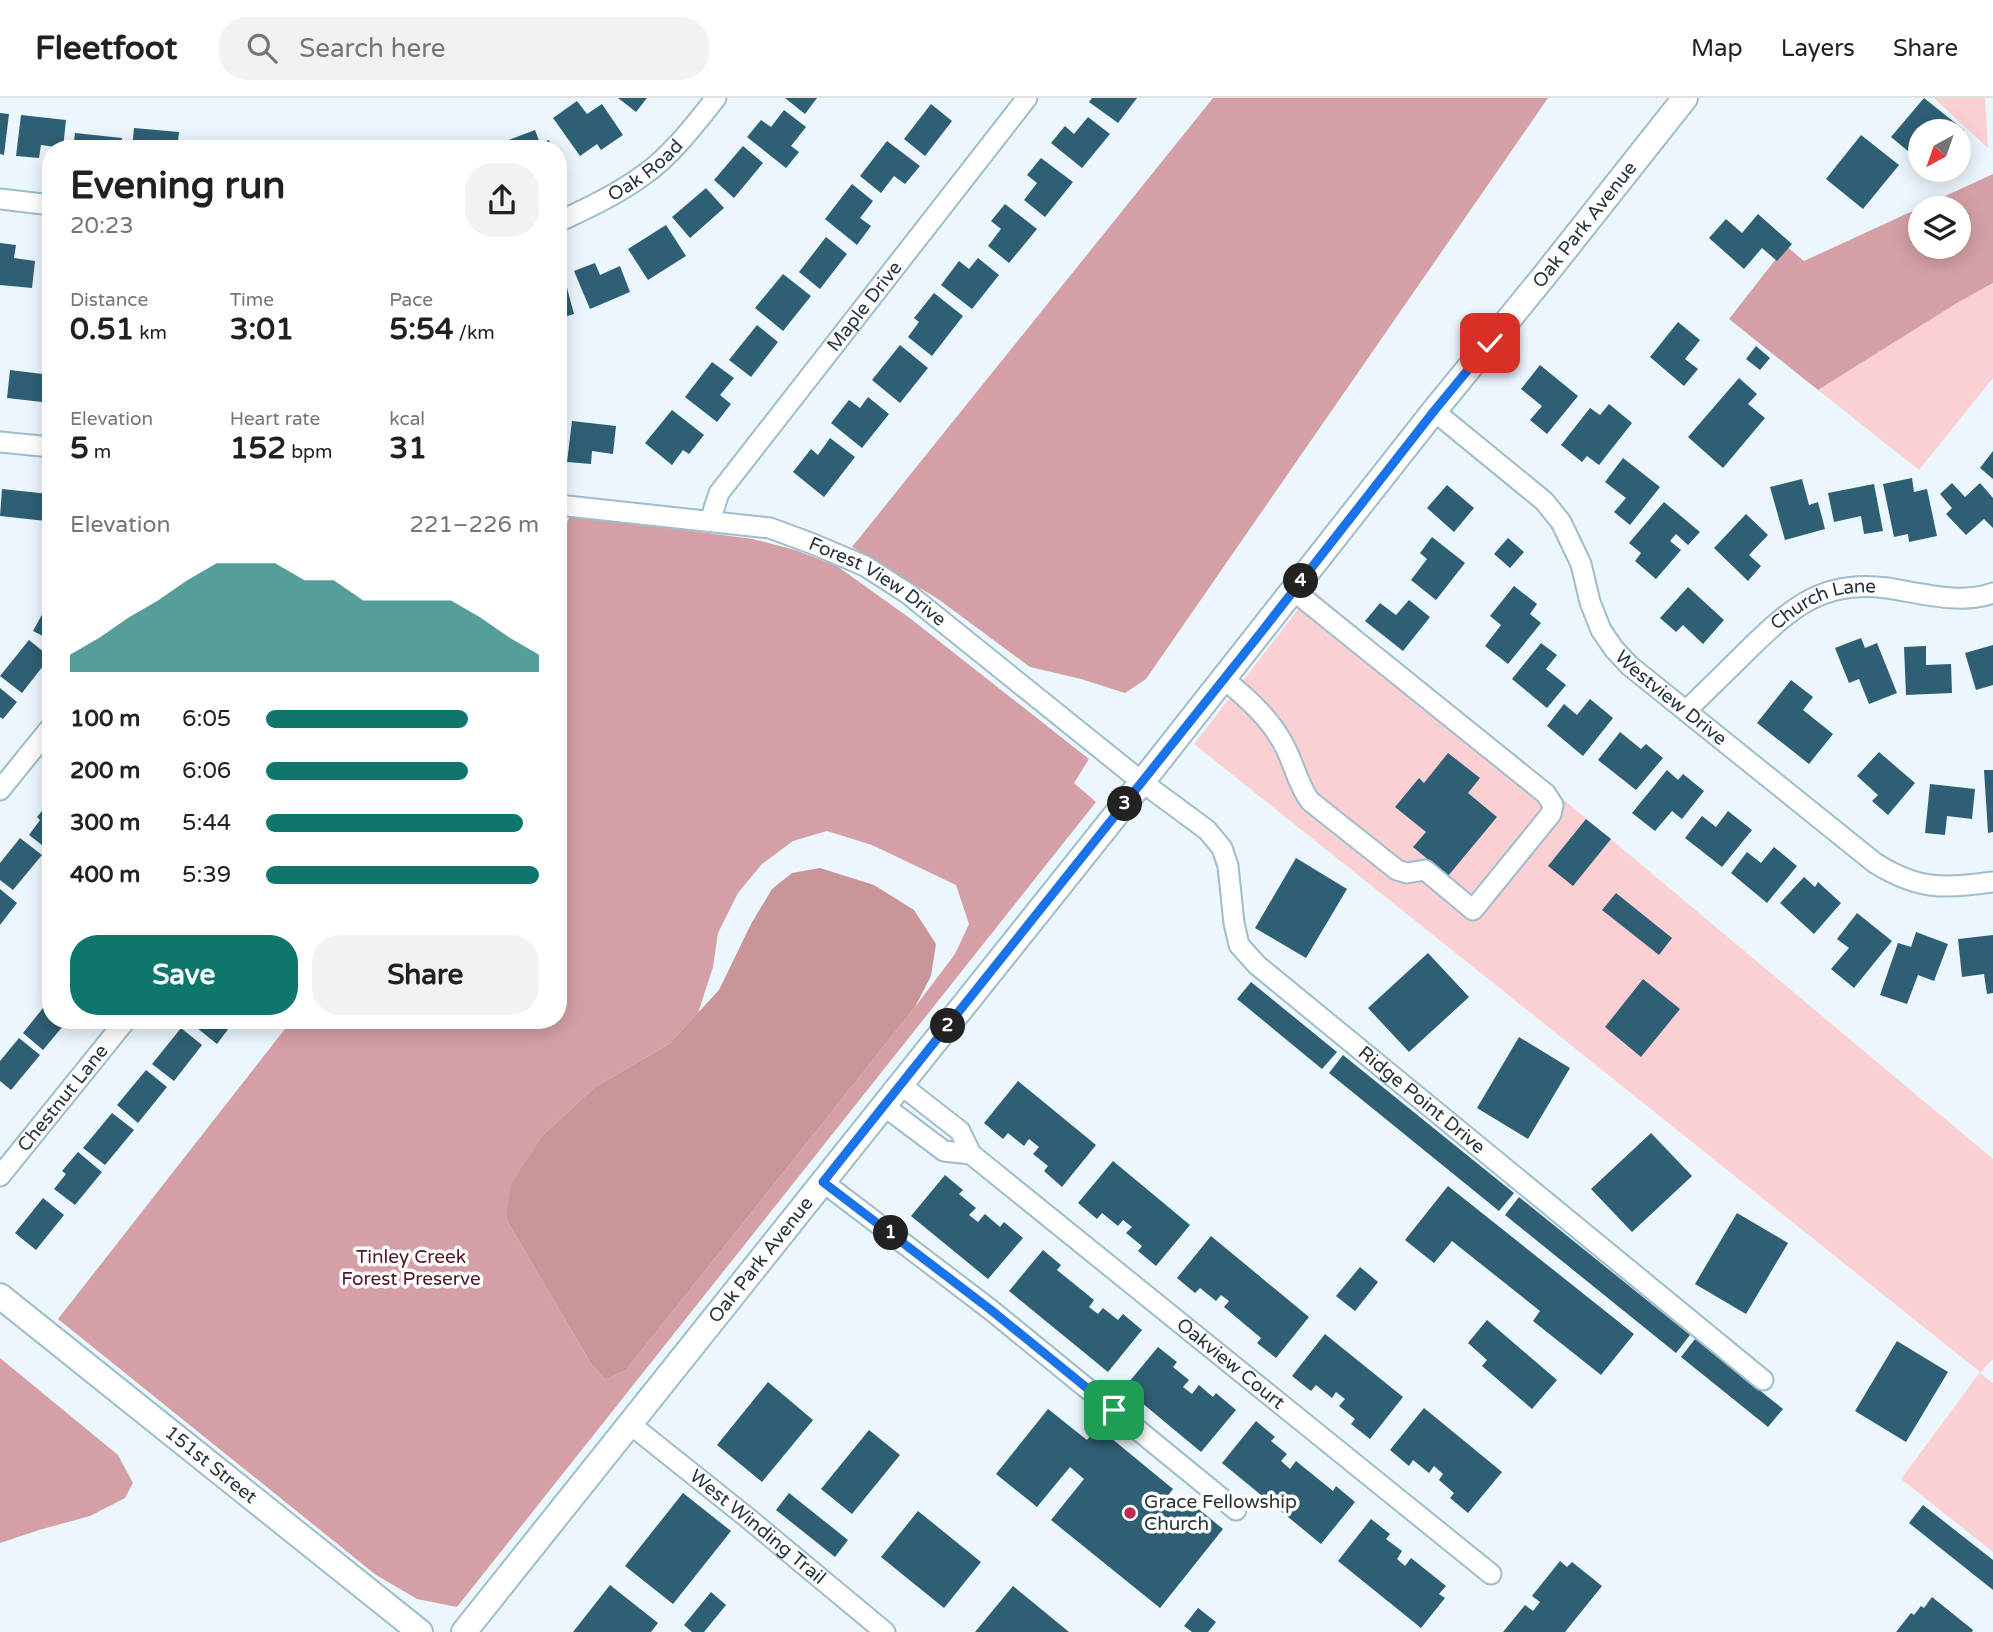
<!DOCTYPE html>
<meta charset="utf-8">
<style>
body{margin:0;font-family:"Varela Round",sans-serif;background:#f2f2f2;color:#202124;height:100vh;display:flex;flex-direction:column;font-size:26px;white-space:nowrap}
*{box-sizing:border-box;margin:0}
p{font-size:23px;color:#757577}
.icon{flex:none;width:38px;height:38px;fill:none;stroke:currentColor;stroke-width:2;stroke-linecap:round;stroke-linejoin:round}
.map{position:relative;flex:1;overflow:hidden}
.panel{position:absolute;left:42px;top:42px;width:525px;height:889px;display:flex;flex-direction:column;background:#fff;border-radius:28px;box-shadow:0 4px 18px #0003}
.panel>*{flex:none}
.needle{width:46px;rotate:220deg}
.tools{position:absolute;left:1908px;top:21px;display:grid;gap:14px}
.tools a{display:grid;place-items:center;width:63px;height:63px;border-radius:50%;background:#fff;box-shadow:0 4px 18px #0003;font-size:35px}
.pin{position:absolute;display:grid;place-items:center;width:60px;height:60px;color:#fff;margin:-30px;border-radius:14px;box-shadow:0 4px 10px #0006}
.km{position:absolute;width:35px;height:35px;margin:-18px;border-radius:50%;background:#222;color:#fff;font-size:19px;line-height:35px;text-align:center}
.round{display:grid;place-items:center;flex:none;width:74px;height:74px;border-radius:28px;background:#f2f2f2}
.headline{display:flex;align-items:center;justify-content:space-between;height:119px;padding:0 28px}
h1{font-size:38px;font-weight:800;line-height:52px}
.figures{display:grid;grid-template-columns:repeat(3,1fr);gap:10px;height:119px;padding:7px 28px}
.figures div{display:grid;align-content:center}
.figures b{font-size:30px;font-weight:800}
.figures small{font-size:19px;font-weight:400}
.figures p{font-size:19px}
.chart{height:196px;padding:14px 28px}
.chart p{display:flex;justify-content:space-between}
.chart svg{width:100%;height:126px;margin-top:7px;fill:#0f766e;opacity:.7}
.cta{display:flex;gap:14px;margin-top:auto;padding:14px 28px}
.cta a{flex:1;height:80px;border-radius:28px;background:#0f766e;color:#fff;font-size:28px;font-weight:800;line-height:80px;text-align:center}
.cta a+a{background:#f2f2f2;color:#202124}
ul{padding:0 28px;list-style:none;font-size:23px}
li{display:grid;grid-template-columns:112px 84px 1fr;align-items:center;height:52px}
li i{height:18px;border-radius:9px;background:#0f766e}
header{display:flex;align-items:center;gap:42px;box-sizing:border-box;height:98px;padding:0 35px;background:#fff;border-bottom:2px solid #e0e0e0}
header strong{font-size:33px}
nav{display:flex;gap:38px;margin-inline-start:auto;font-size:24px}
.search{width:490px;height:63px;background:#f2f2f2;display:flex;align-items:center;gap:18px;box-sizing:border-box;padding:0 24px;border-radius:28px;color:#757577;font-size:26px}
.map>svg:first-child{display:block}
.green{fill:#fbd0d3}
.forest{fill:#d5a0a5;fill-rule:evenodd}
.water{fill:#c99599}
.building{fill:#2f5f75}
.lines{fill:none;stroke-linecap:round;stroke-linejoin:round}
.minor-casing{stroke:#9fbdcc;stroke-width:23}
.tertiary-casing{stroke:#9fbdcc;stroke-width:28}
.minor{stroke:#fff;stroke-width:19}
.tertiary{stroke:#fff;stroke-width:24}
.route-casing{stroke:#fff;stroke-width:14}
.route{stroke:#1a73e8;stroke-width:9}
.poi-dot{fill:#bd2d4e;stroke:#fff;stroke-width:2.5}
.labels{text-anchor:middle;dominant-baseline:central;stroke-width:7;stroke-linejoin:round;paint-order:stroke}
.street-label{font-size:19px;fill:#273339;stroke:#fff}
.park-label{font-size:19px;fill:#541522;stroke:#fff}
.poi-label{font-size:19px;fill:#273339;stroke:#fff;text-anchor:start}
</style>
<header>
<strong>Fleetfoot</strong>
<div class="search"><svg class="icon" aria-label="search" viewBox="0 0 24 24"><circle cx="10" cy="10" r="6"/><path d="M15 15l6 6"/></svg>Search here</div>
<nav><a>Map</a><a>Layers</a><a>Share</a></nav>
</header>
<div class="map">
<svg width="1993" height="1534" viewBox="0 0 1993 1534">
<rect width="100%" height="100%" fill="#ebf7fd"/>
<!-- green -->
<g class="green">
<polygon points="1934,0 1985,0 1988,50"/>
<polygon points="1993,185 1993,280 1919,372 1818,292 1957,205"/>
<polygon points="1313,492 1993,1061 1993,1261 1980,1275 1993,1285 1993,1454 1901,1381 1980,1274 1194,646"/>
</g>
<!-- forest -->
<g class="forest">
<polygon points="1213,0 1548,0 1146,581 1125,595 1081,581 1030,569 938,501 852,449"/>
<path d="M 1993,76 L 1993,185 L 1957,205 L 1818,292 L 1729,221 L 1786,148 L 1804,163 ZM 1920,110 L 1958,110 L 1958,149 L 1920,149 Z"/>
<path d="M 570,417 L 753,441 L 795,452 L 837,468 L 911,521 L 1089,661 L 1074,685 L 1096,704 L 457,1509 L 417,1501 L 376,1477 L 58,1221 L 292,922 L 558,922 L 558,448 ZM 827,733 L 872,747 L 956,787 L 969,826 L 955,856 L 915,909 L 626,1272 L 605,1282 L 590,1264 L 506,1121 L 544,1036 L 595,989 L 669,946 L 698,915 L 713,869 L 718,835 L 738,795 L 762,766 L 793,743 Z"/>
<polygon points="0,1260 118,1357 133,1385 125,1400 90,1418 39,1432 0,1445"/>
</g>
<!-- water -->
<polygon class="water" points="820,770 874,787 914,812 936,846 931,878 915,909 626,1272 605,1282 590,1264 506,1121 511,1086 544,1036 595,989 669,946 719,892 751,826 772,791 792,775"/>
<!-- building -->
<g class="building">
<polygon points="618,0 647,0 636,14"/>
<polygon points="785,0 817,0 805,16"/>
<polygon points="1092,0 1137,0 1118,25 1089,4"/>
<polygon points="1924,0 1964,32 1958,38 1958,33 1920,33 1920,63 1891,39"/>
<polygon points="577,3 587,16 602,6 623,37 601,52 597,46 580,58 553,20"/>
<polygon points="931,6 952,23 925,58 904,41"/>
<polygon points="784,12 806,29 791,48 799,54 786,70 747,39 761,22 771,29"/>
<polygon points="0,15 9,16 4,57 0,56"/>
<polygon points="21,17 66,22 63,50 41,47 39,60 16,58"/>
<polygon points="1088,19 1110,36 1082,70 1051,45 1065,28 1074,36"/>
<polygon points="134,30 179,34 177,51 132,51"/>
<polygon points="535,32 540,45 549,42 552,51 505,51 503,44"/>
<polygon points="75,35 122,40 121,51 73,51"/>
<polygon points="1861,37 1899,67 1863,111 1826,81"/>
<polygon points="249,43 294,47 294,51 249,51"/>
<polygon points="887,43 920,68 905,86 894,78 881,95 860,78"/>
<polygon points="743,48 763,65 734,100 714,82"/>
<polygon points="1041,60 1073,84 1045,119 1024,102 1037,85 1027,77"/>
<polygon points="852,86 873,103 860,120 871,128 857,147 825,121"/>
<polygon points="706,90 724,110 690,140 672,119"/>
<polygon points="1005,106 1037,131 1009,165 988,148 1001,131 991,123"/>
<polygon points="1758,116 1792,146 1777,163 1762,150 1744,171 1709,140 1726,121 1742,135"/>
<polygon points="666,127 686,158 648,182 628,151"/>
<polygon points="826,139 847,156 820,191 799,174"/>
<polygon points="0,145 16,147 14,160 35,163 32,190 0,187"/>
<polygon points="978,160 999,177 972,211 941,187 959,163 969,171"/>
<polygon points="595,165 600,177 620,168 630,194 590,211 574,173"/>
<polygon points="783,176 811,198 783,233 755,210"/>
<polygon points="567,190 574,216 558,221 558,192"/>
<polygon points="934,195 963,218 932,258 908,239 919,224 914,220"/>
<polygon points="1678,224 1700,242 1685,261 1698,271 1684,288 1650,259"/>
<polygon points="757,227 778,244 751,279 729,262"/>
<polygon points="900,247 928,270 900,305 872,282"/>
<polygon points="1756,248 1770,260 1760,272 1746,261"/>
<polygon points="712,264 734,280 720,297 731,306 717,324 685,299"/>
<polygon points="1540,267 1578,298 1547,336 1530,322 1542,308 1521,291"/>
<polygon points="10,272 51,277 51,305 7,300"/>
<polygon points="1739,280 1757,296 1748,306 1765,320 1723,370 1688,339"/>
<polygon points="868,299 889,316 862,350 831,325 849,302 860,310"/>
<polygon points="1609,306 1632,325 1599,367 1587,358 1582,364 1561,347 1590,310 1600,317"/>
<polygon points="672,312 704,337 689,356 683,352 672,367 645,345"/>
<polygon points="572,323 616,328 613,356 592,353 591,366 567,364"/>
<polygon points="830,340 855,359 824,399 793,374 811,351 818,357"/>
<polygon points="1993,353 1993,381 1980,370"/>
<polygon points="1623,360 1660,389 1630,427 1614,414 1626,400 1605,384"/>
<polygon points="1912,380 1914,394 1927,391 1937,438 1909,444 1908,436 1894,439 1883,386"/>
<polygon points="1802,381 1809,407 1818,404 1825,431 1785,442 1770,389"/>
<polygon points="1952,385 1965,399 1980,385 1993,400 1993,430 1984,421 1966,437 1946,416 1952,410 1940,396"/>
<polygon points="1874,386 1883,433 1864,436 1861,418 1834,424 1828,395"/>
<polygon points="1447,387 1474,410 1454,434 1427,410"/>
<polygon points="2,391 49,396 46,423 0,418"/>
<polygon points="1664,404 1700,434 1688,447 1676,436 1670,443 1681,452 1656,481 1635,463 1641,455 1629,445"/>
<polygon points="1746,416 1768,437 1749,457 1761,468 1748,483 1714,450"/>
<polygon points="1432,439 1465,465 1436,502 1411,482 1427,461 1420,455"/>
<polygon points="1508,440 1524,454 1510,470 1494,456"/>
<polygon points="1514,488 1537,506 1530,516 1541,525 1508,566 1485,548 1501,527 1490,518"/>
<polygon points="1688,489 1724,522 1703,546 1683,527 1676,534 1660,520"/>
<polygon points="51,500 51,542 33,533"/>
<polygon points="1409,502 1430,519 1403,553 1365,523 1380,505 1396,517"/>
<polygon points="1861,540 1865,550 1877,545 1897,595 1869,606 1859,581 1849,585 1835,550"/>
<polygon points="29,542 50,559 22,595 0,578"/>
<polygon points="1541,545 1557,557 1546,571 1566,587 1547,610 1512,581"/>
<polygon points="1993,547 1993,587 1976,592 1965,555"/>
<polygon points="1926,548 1926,567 1951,566 1952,595 1906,597 1904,549"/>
<polygon points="1791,582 1813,599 1803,612 1833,636 1809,666 1757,625"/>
<polygon points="0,590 17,604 3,621 0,619"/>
<polygon points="1590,601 1613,620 1583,658 1547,628 1564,606 1577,617"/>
<polygon points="1620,634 1641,651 1646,646 1663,660 1636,692 1598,662"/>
<polygon points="1879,654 1915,685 1888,717 1872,703 1878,697 1857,678"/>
<polygon points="1448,655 1480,680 1468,695 1497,719 1448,778 1413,749 1426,734 1395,709 1419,680 1424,685"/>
<polygon points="1667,672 1678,682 1683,676 1704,693 1682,721 1672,713 1655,733 1632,715"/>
<polygon points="1984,672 1993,672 1993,734 1988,735"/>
<polygon points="1930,686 1975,691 1972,721 1947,718 1945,737 1925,735"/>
<polygon points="51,702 51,754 29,737 40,722 37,719"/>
<polygon points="1728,713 1752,732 1722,769 1685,740 1702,718 1716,729"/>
<polygon points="1586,721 1611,741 1573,788 1548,768"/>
<polygon points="20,740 42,757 13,792 0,782 0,765"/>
<polygon points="1774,749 1797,768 1767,805 1731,775 1747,754 1761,765"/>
<polygon points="1296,760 1347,791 1306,860 1255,830"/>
<polygon points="1804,779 1815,789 1818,784 1841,805 1814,836 1780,805"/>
<polygon points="0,791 17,805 0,827"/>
<polygon points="1616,795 1672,840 1659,857 1602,812"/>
<polygon points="1857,815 1892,843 1854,890 1831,871 1849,850 1837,841"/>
<polygon points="1916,834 1948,846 1934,883 1918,877 1907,906 1880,897 1898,845 1911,849"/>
<polygon points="1993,837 1993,895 1987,896 1984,876 1962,879 1958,841"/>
<polygon points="1428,855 1469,899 1409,954 1368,910"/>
<polygon points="1643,881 1680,911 1641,959 1605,929"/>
<polygon points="1251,884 1337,954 1322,971 1237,901"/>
<polygon points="51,900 51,922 68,922 43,952 23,935"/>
<polygon points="187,922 235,922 217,946"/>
<polygon points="181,930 202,947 174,983 152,966"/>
<polygon points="1519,939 1570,970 1528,1041 1477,1010"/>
<polygon points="19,940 40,957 11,992 0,983 0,963"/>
<polygon points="1343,957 1514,1095 1499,1113 1329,975"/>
<polygon points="146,972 167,989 138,1025 117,1007"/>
<polygon points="1018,983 1096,1047 1062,1089 1044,1073 1048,1068 1033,1056 1039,1049 1029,1041 1024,1048 1008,1035 1003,1041 984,1025"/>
<polygon points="112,1015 134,1032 105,1067 83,1050"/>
<polygon points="1651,1035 1692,1078 1632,1134 1591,1091"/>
<polygon points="78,1054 102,1074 75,1107 54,1091 66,1076 62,1073"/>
<polygon points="1113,1063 1190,1127 1156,1168 1138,1153 1142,1148 1126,1135 1132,1129 1123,1122 1118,1128 1102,1115 1097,1121 1078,1105"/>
<polygon points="945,1077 963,1092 959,1096 976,1110 969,1117 978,1124 985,1116 1000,1129 1004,1124 1023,1140 988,1181 911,1118"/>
<polygon points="1448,1088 1634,1236 1601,1277 1533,1223 1540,1213 1452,1143 1434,1165 1405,1142"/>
<polygon points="1519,1099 1690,1237 1676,1255 1505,1117"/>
<polygon points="43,1100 64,1117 36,1152 15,1135"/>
<polygon points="1737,1115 1788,1145 1746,1216 1695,1186"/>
<polygon points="1211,1138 1309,1219 1276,1260 1257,1245 1261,1240 1224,1209 1229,1203 1221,1197 1216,1203 1200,1190 1195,1195 1177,1180"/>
<polygon points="1043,1152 1061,1167 1057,1172 1094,1202 1089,1209 1098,1216 1103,1210 1118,1222 1123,1216 1142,1232 1108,1274 1009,1193"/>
<polygon points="1360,1169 1378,1184 1355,1213 1336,1198"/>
<polygon points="1487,1222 1557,1282 1532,1311 1482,1268 1487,1262 1468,1245"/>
<polygon points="1325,1236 1403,1299 1370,1341 1351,1326 1355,1321 1339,1308 1345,1301 1336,1294 1332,1300 1316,1287 1311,1293 1292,1278"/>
<polygon points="1695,1241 1783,1311 1768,1329 1681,1259"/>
<polygon points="1897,1243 1948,1274 1906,1344 1855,1313"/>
<polygon points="1158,1249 1177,1264 1173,1269 1189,1282 1183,1289 1192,1296 1199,1287 1213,1299 1216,1295 1236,1312 1201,1354 1124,1290"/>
<polygon points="768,1284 813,1322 762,1384 717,1347"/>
<polygon points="1424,1310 1502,1374 1468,1415 1450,1400 1454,1395 1439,1382 1443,1376 1434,1368 1429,1375 1413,1362 1409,1368 1390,1352"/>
<polygon points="1048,1311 1087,1342 1100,1326 1114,1337 1111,1340 1173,1391 1166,1400 1177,1409 1185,1400 1223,1431 1160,1510 1051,1422 1084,1381 1070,1369 1037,1409 996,1376"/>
<polygon points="1256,1323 1275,1339 1271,1343 1287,1356 1281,1363 1290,1371 1296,1363 1333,1393 1336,1388 1355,1404 1321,1446 1222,1365"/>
<polygon points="869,1332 900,1357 852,1416 821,1391"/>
<polygon points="683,1395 731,1433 673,1506 625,1468"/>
<polygon points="789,1395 848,1442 835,1459 776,1412"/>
<polygon points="1923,1407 1993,1462 1993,1492 1909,1425"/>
<polygon points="918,1413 981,1464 944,1510 881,1459"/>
<polygon points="1371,1421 1390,1436 1386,1441 1402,1453 1397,1461 1405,1468 1411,1460 1446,1488 1439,1496 1445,1500 1421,1530 1338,1463"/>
<polygon points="1560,1463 1567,1469 1572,1464 1602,1488 1565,1534 1503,1534 1525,1507 1533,1513 1540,1504 1532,1498"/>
<polygon points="610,1487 658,1525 651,1534 573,1534"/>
<polygon points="1013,1488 1069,1534 975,1534"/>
<polygon points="711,1494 726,1507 704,1534 692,1534 684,1527"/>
<polygon points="1932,1499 1973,1532 1972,1534 1896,1534 1911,1515 1914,1517 1921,1508 1924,1510"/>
<polygon points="1198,1510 1216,1524 1208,1534 1192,1534 1184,1528"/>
</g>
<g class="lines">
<!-- minor casing -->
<g class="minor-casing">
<g id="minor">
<polyline points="0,101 51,107"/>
<path id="s1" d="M 558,124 C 588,110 618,96 645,76 C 671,58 696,25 716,0"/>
<path id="s2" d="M 1434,313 L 1544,403 L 1561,424 L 1581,466 L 1590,504 L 1601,532 L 1614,551 L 1630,568 L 1875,765 C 1918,792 1944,791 1993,784"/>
<polyline points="0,344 51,349"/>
<path id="s3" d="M 558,407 L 770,430 L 813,446 L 865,468 L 907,495 L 1142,684 L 1207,732 L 1222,750 L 1228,768 L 1234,825 L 1239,847 L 1257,867 L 1763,1282"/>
<path id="s4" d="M 710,423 L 719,395 L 1027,0"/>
<path d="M 1224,581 C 1247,600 1270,620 1284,647 C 1294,665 1297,685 1310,703 L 1397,772 L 1407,775 L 1425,772 L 1473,812 L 1551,716 L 1553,707 L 1546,696 L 1294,493"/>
<path id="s5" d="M 1687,612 C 1707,592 1728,572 1748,552 C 1791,510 1823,481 1887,490 C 1920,495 1961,507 1993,495"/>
<polyline points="0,692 51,629"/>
<path id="s6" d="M 901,987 L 960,1033 L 971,1056 L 1491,1476"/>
<polyline points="884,1008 944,1053 971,1056"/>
<path id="s7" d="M 0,1078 L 126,922"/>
<polyline points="823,1084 991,1212 1236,1412"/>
<path id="s8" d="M 630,1326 L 749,1421 L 885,1534"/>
</g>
</g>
<!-- tertiary casing -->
<g class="tertiary-casing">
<g id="tertiary">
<path id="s9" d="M 0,1198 L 420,1534"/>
<path id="s10" d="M 464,1534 L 1142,684 L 1434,313 L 1545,177 L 1685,0"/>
</g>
</g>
<!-- minor -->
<use href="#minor" class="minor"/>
<!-- tertiary -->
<use href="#tertiary" class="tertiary"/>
</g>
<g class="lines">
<!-- route casing -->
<g class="route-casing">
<polyline id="route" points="1114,1312 991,1212 823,1084 1259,537 1434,313 1490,245"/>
</g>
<!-- route -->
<use href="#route" class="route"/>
</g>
<!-- markers -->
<circle class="poi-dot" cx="1130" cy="1415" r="7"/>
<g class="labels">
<!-- street labels -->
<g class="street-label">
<text stroke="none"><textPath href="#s1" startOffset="102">Oak Road</textPath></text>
<text stroke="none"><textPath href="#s10" startOffset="1799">Oak Park Avenue</textPath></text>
<text stroke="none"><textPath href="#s4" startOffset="266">Maple Drive</textPath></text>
<text stroke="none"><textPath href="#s3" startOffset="334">Forest View Drive</textPath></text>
<text stroke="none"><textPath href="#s5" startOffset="177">Church Lane</textPath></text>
<text stroke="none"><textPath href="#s2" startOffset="383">Westview Drive</textPath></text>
<text stroke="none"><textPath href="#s7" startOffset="100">Chestnut Lane</textPath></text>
<text stroke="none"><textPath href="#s3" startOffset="1110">Ridge Point Drive</textPath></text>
<text stroke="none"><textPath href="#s10" startOffset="476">Oak Park Avenue</textPath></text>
<text stroke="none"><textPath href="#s6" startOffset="434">Oakview Court</textPath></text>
<text stroke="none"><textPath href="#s9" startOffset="270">151st Street</textPath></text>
<text stroke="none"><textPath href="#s8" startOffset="164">West Winding Trail</textPath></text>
</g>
<!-- park labels -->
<g class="park-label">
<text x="411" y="1159">Tinley Creek<tspan x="411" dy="22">Forest Preserve</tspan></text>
</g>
<!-- poi labels -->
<g class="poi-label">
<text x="1144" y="1404">Grace Fellowship<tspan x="1144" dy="22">Church</tspan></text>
</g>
</g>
</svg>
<div class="tools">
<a><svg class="needle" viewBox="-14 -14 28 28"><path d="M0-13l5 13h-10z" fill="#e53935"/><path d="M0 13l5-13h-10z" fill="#757577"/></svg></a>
<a><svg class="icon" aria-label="layers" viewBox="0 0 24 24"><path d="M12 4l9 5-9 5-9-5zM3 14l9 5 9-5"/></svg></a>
</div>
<div class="pin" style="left:1114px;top:1312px;background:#1e9e55"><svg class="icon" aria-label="arrive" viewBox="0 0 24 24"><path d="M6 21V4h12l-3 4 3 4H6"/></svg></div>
<div class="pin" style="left:1490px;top:245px;background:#d93025"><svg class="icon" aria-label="check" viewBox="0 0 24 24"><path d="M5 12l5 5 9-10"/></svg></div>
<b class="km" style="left:891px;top:1135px">1</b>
<b class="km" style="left:948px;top:928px">2</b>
<b class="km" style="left:1125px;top:706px">3</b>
<b class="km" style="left:1301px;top:483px">4</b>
<section class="panel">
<div class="headline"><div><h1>Evening run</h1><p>20:23</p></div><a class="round"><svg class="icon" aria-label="share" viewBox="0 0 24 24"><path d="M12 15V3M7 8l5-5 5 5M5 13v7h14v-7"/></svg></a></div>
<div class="figures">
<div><p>Distance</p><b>0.51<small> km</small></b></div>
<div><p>Time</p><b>3:01</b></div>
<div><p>Pace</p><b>5:54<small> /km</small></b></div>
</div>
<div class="figures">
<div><p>Elevation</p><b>5<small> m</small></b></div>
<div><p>Heart rate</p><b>152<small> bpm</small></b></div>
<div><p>kcal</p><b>31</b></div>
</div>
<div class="chart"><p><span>Elevation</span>221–226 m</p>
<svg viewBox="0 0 160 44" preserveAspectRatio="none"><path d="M0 44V38L10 32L20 25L30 19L40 12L50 6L60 6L70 6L80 12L90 12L100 19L110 19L120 19L130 19L140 25L150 32L160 38V44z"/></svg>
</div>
<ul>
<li><b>100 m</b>6:05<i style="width:74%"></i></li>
<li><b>200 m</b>6:06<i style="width:74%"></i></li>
<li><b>300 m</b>5:44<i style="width:94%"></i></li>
<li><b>400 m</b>5:39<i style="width:100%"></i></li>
</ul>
<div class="cta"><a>Save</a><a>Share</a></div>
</section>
</div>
